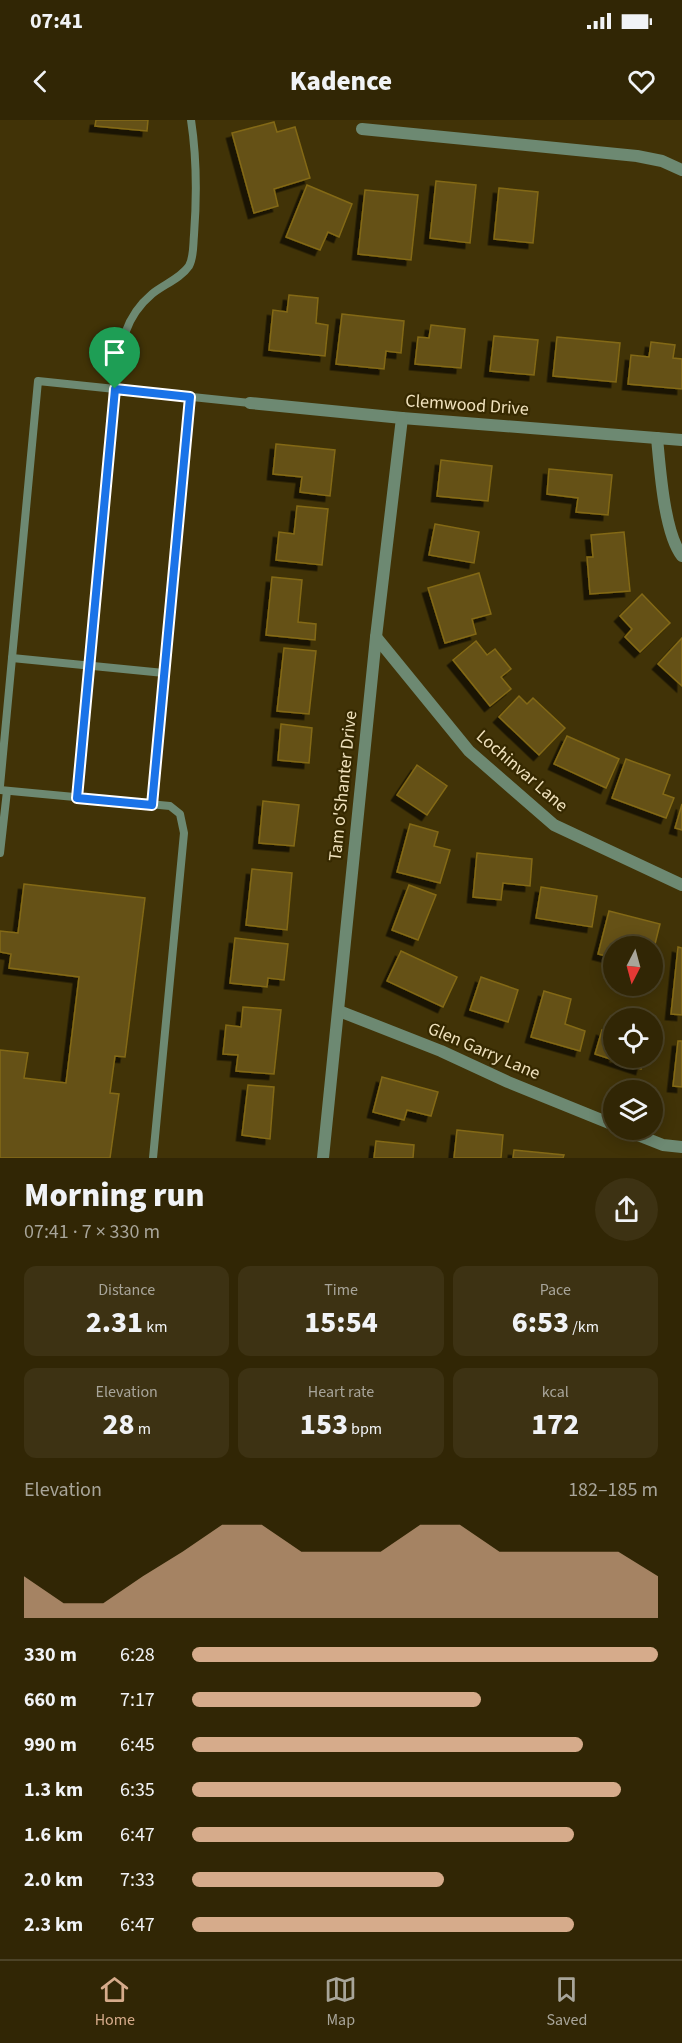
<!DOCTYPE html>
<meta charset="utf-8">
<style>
body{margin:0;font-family:"Source Sans 3",sans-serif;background:#3d3213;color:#f1f3f6;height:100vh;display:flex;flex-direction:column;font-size:22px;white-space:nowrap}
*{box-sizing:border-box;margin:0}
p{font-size:20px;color:#a8a59a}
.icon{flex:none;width:33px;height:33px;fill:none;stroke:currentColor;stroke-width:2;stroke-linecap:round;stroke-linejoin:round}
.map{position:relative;height:1038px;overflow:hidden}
.sheet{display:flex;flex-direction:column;background:#312605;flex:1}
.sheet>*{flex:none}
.needle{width:39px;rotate:186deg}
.tools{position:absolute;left:603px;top:816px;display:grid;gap:12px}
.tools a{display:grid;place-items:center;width:60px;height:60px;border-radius:50%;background:#312605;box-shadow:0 3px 15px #0003,0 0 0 2px #4c4327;font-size:30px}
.pin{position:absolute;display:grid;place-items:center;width:51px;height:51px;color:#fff;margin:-62px -26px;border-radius:50% 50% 50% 0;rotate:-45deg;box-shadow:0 0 6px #0007}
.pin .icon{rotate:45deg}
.round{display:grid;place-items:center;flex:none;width:63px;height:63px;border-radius:32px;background:#3d3213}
.head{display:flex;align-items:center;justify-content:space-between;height:102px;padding:0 24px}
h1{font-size:33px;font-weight:800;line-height:45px}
.figures{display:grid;grid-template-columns:repeat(3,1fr);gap:9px;height:102px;padding:6px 24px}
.figures div{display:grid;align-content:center;border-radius:12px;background:#3d3213;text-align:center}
.figures b{font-size:30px;font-weight:800}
.figures small{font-size:16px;font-weight:400}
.figures p{font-size:16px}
.chart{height:168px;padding:12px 24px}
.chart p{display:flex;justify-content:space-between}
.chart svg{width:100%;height:108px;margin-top:6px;fill:#d6ab8b;opacity:.7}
ul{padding:0 24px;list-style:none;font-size:20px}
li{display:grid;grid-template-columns:96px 72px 1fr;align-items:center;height:45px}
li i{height:15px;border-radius:8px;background:#d6ab8b}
.status{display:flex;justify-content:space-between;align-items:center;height:42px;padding:0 30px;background:#312605;direction:ltr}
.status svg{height:16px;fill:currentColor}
header{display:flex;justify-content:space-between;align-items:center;height:78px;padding:0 24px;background:#312605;font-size:27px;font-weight:800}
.menu{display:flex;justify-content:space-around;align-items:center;height:84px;border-top:2px solid #4c4327;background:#312605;font-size:16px;color:#a8a59a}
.menu a{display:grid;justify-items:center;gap:3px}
.menu .active{color:#d6ab8b}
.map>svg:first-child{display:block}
.building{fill:#655113;stroke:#836914;stroke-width:1.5;filter:url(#shadow)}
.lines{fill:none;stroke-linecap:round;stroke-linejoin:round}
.service{stroke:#6d8972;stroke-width:8}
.minor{stroke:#6d8972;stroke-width:12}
.route-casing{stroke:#fff;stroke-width:12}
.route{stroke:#1a73e8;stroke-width:8}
.labels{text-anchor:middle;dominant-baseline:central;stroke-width:4.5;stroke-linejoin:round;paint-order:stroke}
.street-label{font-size:18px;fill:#f0e2bd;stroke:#362900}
</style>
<div class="status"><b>07:41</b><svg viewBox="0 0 49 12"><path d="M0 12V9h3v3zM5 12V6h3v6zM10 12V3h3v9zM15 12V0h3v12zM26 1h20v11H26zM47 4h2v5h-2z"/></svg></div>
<header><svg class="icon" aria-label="back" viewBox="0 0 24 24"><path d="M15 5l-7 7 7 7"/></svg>Kadence<svg class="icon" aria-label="heart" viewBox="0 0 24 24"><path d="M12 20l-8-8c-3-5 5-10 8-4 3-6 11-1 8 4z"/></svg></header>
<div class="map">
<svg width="682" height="1038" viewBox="0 0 682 1038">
<defs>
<filter id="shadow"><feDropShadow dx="-5.5" dy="5.5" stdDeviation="0" flood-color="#0009"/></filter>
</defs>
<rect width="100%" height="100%" fill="#413307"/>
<!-- building -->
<g class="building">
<polygon points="96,0 148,0 147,11 95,6"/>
<polygon points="274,2 277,12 295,7 310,58 274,69 278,86 254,93 232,13"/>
<polygon points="436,61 476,65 470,123 430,118"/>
<polygon points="307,65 352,84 339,117 328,112 320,130 286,117"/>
<polygon points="499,68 538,72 533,123 494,119"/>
<polygon points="365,70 418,75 411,140 358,134"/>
<polygon points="289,175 318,178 316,203 328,205 325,236 269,230 273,190 287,192"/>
<polygon points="342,194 404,201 401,233 386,231 384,249 336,244"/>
<polygon points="431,205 465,209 461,248 415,244 418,217 429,218"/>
<polygon points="494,216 538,220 534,255 490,251"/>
<polygon points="557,217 620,223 616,262 553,256"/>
<polygon points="651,222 675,225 673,238 682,239 682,269 628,264 631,235 649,237"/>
<polygon points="276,324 335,330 330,376 300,372 302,357 273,354"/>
<polygon points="441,340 492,346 488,381 437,376"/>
<polygon points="549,349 612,355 608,395 576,392 578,378 547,374"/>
<polygon points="297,386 328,389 322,445 276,440 279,412 294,414"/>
<polygon points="435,404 479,412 474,443 429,435"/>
<polygon points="624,412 630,471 590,474 587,437 593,437 591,415"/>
<polygon points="479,453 491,494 472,499 476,514 445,523 428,468"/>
<polygon points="272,457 302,460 298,502 316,504 315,520 266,515"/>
<polygon points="642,474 670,503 640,532 625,517 632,509 620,496"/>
<polygon points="682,518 682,566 658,544"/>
<polygon points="476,521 487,535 495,529 511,549 501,557 511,569 490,586 453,540"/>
<polygon points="284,528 316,531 309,594 277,591"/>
<polygon points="519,576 527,584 533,578 565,608 539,635 499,597"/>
<polygon points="281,604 312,608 309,643 278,640"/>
<polygon points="567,616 619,639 606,668 554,644"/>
<polygon points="626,639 670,655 663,674 674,678 666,698 612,678"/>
<polygon points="417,645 447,666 427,695 397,675"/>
<polygon points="263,681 299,685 294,726 259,723"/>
<polygon points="682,684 682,710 675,708"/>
<polygon points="410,704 438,712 434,726 450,730 440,763 397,752"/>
<polygon points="477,733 532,739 530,766 503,763 501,780 473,777"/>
<polygon points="252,749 292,753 287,810 246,805"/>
<polygon points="24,764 145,778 125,937 115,936 110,973 119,974 110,1038 0,1038 0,930 28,933 24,958 66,963 79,857 9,848 11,834 0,832 0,811 18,813"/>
<polygon points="409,765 436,775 418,820 392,810"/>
<polygon points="541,767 597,776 592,807 536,798"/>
<polygon points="609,791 660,804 652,836 652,826 614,826 614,838 598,834"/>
<polygon points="235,818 288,824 284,860 268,858 267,867 230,863"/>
<polygon points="678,827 682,828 682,895 671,894"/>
<polygon points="401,831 457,857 443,887 387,861"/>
<polygon points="481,857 518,870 508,902 470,890"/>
<polygon points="544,871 571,879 565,904 585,911 580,931 531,917"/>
<polygon points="243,887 281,890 274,954 236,951 238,935 223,934 226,905 241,907"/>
<polygon points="602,910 614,914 614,938 644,938 641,949 595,934"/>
<polygon points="678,921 682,921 682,967 673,966"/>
<polygon points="382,957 438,972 431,996 407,990 404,1000 373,992"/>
<polygon points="248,965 274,967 270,1019 242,1015"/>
<polygon points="457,1010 503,1015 501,1038 454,1038"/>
<polygon points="376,1021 414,1025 413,1038 374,1038"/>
<polygon points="514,1030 564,1035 563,1038 513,1038"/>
</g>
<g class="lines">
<!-- service -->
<g class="service">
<polyline points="12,538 164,553"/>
<polyline points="0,666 38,261 250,283"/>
<polyline points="0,670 170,686 180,694 184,713 153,1038"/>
<path d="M 77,678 L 115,269 C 120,232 121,200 152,174 C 163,165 181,158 189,146 C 194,137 193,125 194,115 C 197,75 197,39 191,0"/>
<polyline points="152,685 190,277"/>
<polyline points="0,733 7,671"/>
</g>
<!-- minor -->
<g class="minor">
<polyline points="362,9 637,36 662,41 682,50"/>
<polyline points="250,283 402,298 682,320"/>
<path d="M 657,318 C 660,348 664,413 682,436"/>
<polyline points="376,517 469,631 554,705 682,765"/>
<polyline points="339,891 441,931 508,962 614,1005"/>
<polyline points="625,1010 663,1025 682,1027"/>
<polyline points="323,1038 376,517 402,298"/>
</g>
</g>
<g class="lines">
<!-- route casing -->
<g class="route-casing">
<polygon id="route" points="115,269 190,277 152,685 77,678"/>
</g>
<!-- route -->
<use href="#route" class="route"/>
</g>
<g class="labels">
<!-- street labels -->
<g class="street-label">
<text transform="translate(467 285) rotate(4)">Clemwood Drive</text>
<text transform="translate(522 651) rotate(41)">Lochinvar Lane</text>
<text transform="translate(343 666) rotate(-84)">Tam o'Shanter Drive</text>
<text transform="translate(484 931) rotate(23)">Glen Garry Lane</text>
</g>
</g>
</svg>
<div class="tools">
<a><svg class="needle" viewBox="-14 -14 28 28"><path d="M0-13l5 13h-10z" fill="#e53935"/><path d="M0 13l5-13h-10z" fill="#a8a59a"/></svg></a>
<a><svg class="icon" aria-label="locate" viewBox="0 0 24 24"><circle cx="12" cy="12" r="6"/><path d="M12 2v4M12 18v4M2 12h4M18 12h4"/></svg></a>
<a><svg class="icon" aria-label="layers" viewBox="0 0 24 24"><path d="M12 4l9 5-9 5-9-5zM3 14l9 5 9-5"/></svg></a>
</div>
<div class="pin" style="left:115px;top:269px;background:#1e9e55"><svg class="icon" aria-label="arrive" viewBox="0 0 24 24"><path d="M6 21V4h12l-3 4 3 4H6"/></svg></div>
</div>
<section class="sheet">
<div class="head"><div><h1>Morning run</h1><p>07:41 · 7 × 330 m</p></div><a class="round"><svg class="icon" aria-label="share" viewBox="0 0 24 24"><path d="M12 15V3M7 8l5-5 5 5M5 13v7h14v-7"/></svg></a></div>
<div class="figures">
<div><p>Distance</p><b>2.31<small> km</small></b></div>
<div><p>Time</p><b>15:54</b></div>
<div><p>Pace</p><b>6:53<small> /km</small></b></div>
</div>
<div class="figures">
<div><p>Elevation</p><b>28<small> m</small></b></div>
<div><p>Heart rate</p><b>153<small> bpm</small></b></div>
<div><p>kcal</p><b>172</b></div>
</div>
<div class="chart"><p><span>Elevation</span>182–185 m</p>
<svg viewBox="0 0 160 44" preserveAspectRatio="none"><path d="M0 44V27L10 38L20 38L30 27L40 17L50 6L60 6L70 17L80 17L90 17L100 6L110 6L120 17L130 17L140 17L150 17L160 27V44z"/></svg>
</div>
<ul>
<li><b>330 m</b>6:28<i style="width:100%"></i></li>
<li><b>660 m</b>7:17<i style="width:62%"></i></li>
<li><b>990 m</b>6:45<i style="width:84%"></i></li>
<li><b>1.3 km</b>6:35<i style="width:92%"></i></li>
<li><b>1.6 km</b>6:47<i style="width:82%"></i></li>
<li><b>2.0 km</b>7:33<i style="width:54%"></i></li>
<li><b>2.3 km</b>6:47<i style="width:82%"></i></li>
</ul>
</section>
<nav class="menu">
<a class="active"><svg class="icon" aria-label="home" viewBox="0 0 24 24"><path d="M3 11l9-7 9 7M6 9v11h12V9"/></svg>Home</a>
<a><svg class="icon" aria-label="map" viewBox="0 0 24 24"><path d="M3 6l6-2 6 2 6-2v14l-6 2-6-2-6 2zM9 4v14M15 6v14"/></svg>Map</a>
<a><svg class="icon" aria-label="saved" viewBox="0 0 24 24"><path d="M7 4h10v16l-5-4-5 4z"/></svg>Saved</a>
</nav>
